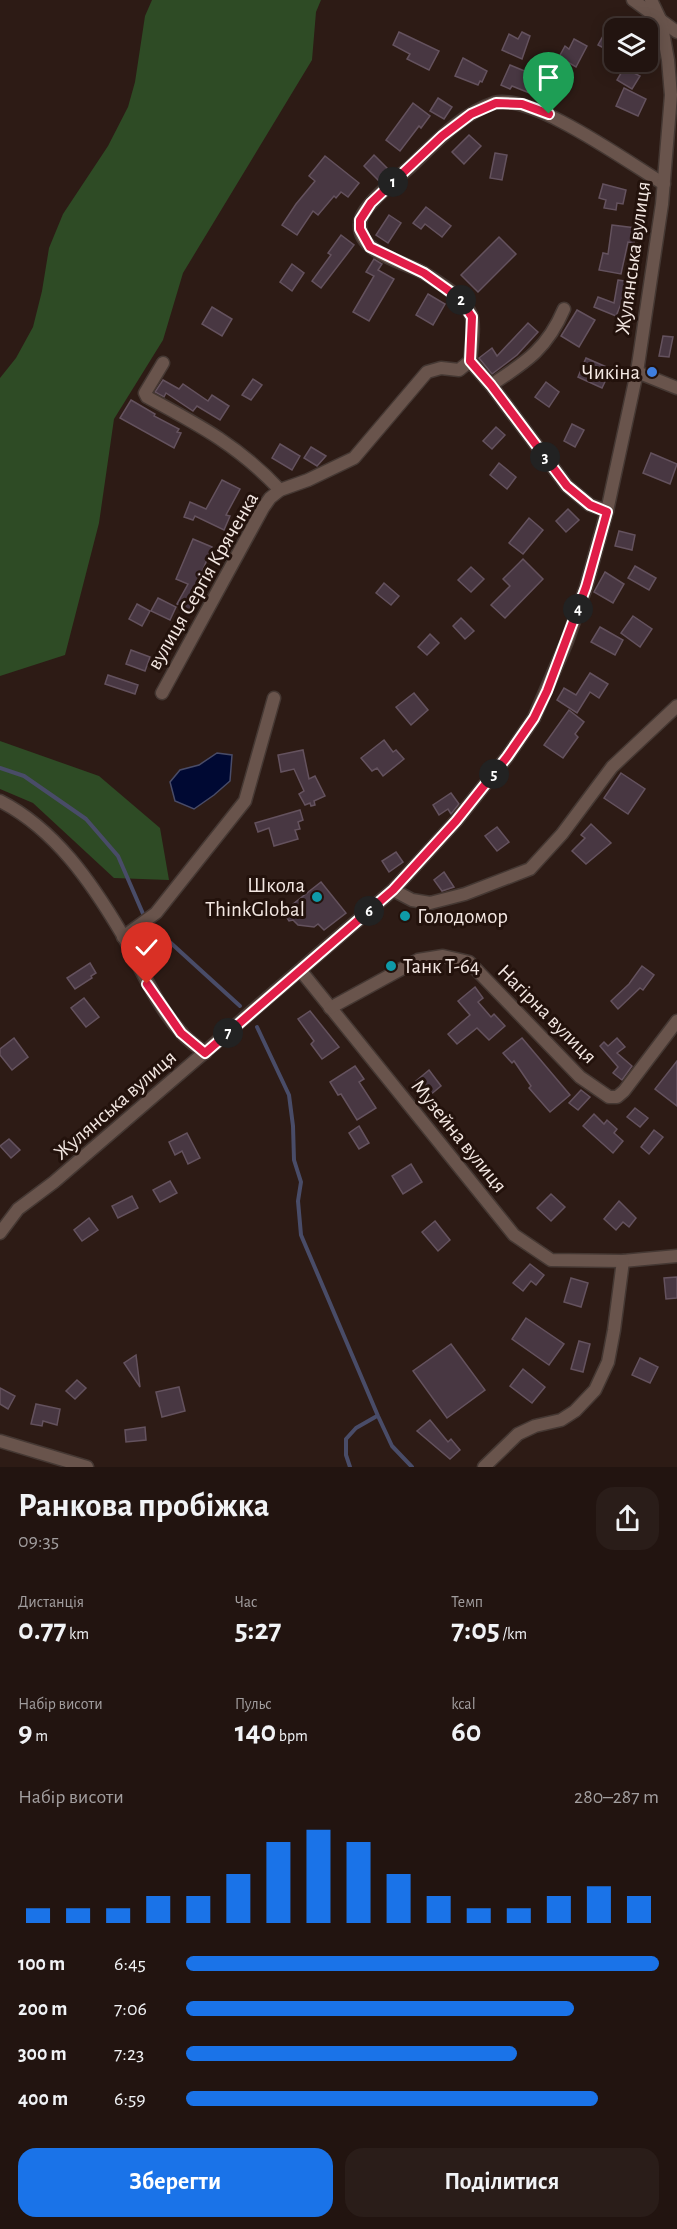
<!DOCTYPE html>
<html lang="uk">
<meta charset="utf-8">
<style>
body{margin:0;font-family:"Alegreya Sans",sans-serif;background:#2a1d19;color:#f1f3f6;height:100vh;display:flex;flex-direction:column;font-size:22px;white-space:nowrap}
*{box-sizing:border-box;margin:0}
p{font-size:20px;color:#a29e9f}
.icon{flex:none;width:33px;height:33px;fill:none;stroke:currentColor;stroke-width:2;stroke-linecap:round;stroke-linejoin:round}
.map{position:relative;height:1467px;overflow:hidden}
.details{display:flex;flex-direction:column;background:#221410;flex:1}
.details>*{flex:none}
.controls{position:absolute;left:604px;top:18px;display:grid;gap:12px}
.controls a{display:grid;place-items:center;width:54px;height:54px;border-radius:12px;background:#221410;box-shadow:0 3px 15px #0003,0 0 0 2px #3f3330;font-size:30px}
.pin{position:absolute;display:grid;place-items:center;width:51px;height:51px;color:#fff;margin:-62px -26px;border-radius:50% 50% 50% 0;rotate:-45deg;box-shadow:0 0 6px #0007}
.pin .icon{rotate:45deg}
.km{position:absolute;width:30px;height:30px;margin:-15px;border-radius:50%;background:#222;color:#fff;font-size:16px;line-height:30px;text-align:center}
.round{display:grid;place-items:center;flex:none;width:63px;height:63px;border-radius:18px;background:#2a1d19}
.overview{display:flex;align-items:center;justify-content:space-between;height:102px;padding:0 18px}
h1{font-size:33px;font-weight:600;line-height:45px}
.stats{display:grid;grid-template-columns:repeat(3,1fr);gap:9px;height:102px;padding:6px 18px}
.stats div{display:grid;align-content:center}
.stats b{font-size:30px;font-weight:600}
.stats small{font-size:16px;font-weight:400}
.stats p{font-size:16px}
.chart{height:168px;padding:12px 18px}
.chart p{display:flex;justify-content:space-between}
.chart svg{width:100%;height:108px;margin-top:6px;stroke:#1a73e8;stroke-width:6}
.button{display:flex;gap:12px;margin-top:auto;padding:12px 18px}
.button a{flex:1;height:69px;border-radius:18px;background:#1a73e8;color:#fff;font-size:24px;font-weight:600;line-height:69px;text-align:center}
.button a+a{background:#2a1d19;color:#f1f3f6}
ul{padding:0 18px;list-style:none;font-size:20px}
li{display:grid;grid-template-columns:96px 72px 1fr;align-items:center;height:45px}
li i{height:15px;border-radius:8px;background:#1a73e8}
.map>svg:first-child{display:block}
.green{fill:#2e4b25}
.water{fill:#000933;stroke:#494c68;stroke-width:1.5}
.lines{fill:none;stroke-linecap:round;stroke-linejoin:round}
.stream{stroke:#494c68;stroke-width:4}
.building{fill:#483742;stroke:#64525e;stroke-width:1.5}
.minor-casing{stroke:#453833;stroke-width:15}
.minor{stroke:#69544c;stroke-width:12}
.route-casing{stroke:#fff;stroke-width:12}
.route{stroke:#e11d48;stroke-width:8}
.shop-dot{fill:#3f7fe0;stroke:#23120c;stroke-width:2}
.culture-dot{fill:#0f9aa8;stroke:#23120c;stroke-width:2}
.labels{text-anchor:middle;dominant-baseline:central;stroke-width:6;stroke-linejoin:round;paint-order:stroke}
.street-label{font-size:21px;fill:#f3e7e2;stroke:#23120c}
.poi-label{font-size:21px;fill:#f3e7e2;stroke:#23120c;text-anchor:end}
</style>
<div class="map">
<svg width="677" height="1467" viewBox="0 0 677 1467">
<rect width="100%" height="100%" fill="#2d1b15"/>
<!-- green -->
<g class="green">
<polygon points="152,0 321,0 316,12 312,60 183,273 163,340 114,419 99,523 65,655 0,676 0,378 16,358 33,327 42,291 49,248 63,214 108,146 128,107 135,82 145,16"/>
<polygon points="0,741 99,776 160,828 169,880 114,878 33,803 0,789"/>
</g>
<!-- water -->
<polygon class="water" points="217,753 232,755 230,781 214,795 194,809 175,801 170,782 180,770 199,765"/>
<g class="lines">
<!-- stream -->
<g class="stream">
<polyline points="0,768 24,776 86,819 118,856 144,916"/>
<polyline points="150,924 240,1006"/>
<polyline points="257,1027 289,1095 293,1126 294,1160 301,1182 298,1201 301,1235 378,1416 392,1446 412,1467"/>
<polyline points="350,1467 346,1455 346,1439 356,1428 377,1416"/>
</g>
</g>
<!-- building -->
<g class="building">
<polygon points="607,29 615,33 615,45 611,52 598,45"/>
<polygon points="399,32 439,51 429,70 407,59 410,54 393,45"/>
<polygon points="522,32 530,36 522,59 502,50 509,34 518,39"/>
<polygon points="574,39 587,46 576,67 559,57 565,46 569,49"/>
<polygon points="463,58 487,71 482,82 480,81 478,85 455,76"/>
<polygon points="510,65 544,79 537,96 512,86 510,89 501,85"/>
<polygon points="624,68 640,76 632,89 617,80"/>
<polygon points="624,88 646,99 638,116 616,106"/>
<polygon points="438,98 452,107 444,119 430,111"/>
<polygon points="413,103 430,116 421,128 419,126 400,151 386,140"/>
<polygon points="469,135 481,146 464,164 452,152"/>
<polygon points="495,153 507,155 502,180 490,178"/>
<polygon points="374,155 391,172 380,182 364,166"/>
<polygon points="325,156 359,183 348,197 341,192 336,198 334,196 318,215 313,211 297,235 282,225 296,204 315,181 309,176"/>
<polygon points="603,184 626,190 623,204 617,203 616,210 604,208 606,200 599,198"/>
<polygon points="426,207 451,226 442,237 425,224 421,229 413,223"/>
<polygon points="389,215 401,223 388,243 376,235"/>
<polygon points="612,225 636,228 634,243 628,242 621,274 599,270 603,253 608,254"/>
<polygon points="341,235 354,245 321,288 312,281 331,255 328,253"/>
<polygon points="499,237 516,254 478,292 461,275"/>
<polygon points="374,259 382,264 378,270 394,279 369,321 353,312 374,276 366,272"/>
<polygon points="292,264 304,273 292,291 280,282"/>
<polygon points="618,280 631,282 629,297 624,297 616,316 594,307 598,297 614,303"/>
<polygon points="428,294 445,304 433,325 416,315"/>
<polygon points="212,307 232,319 222,336 202,324"/>
<polygon points="577,310 595,320 579,347 561,336"/>
<polygon points="528,323 538,332 517,355 492,374 479,358 492,348 497,356"/>
<polygon points="663,336 673,337 669,357 659,356"/>
<polygon points="586,358 611,369 602,388 578,377"/>
<polygon points="253,379 262,385 251,400 242,395"/>
<polygon points="163,380 179,389 183,384 208,401 212,395 229,406 220,420 197,406 193,411 166,393 164,397 155,392"/>
<polygon points="546,382 559,392 549,407 535,397"/>
<polygon points="131,400 155,414 154,416 179,429 177,432 181,433 174,448 120,418"/>
<polygon points="572,424 584,430 575,447 564,441"/>
<polygon points="496,427 505,435 492,449 483,441"/>
<polygon points="280,444 300,456 292,470 272,458"/>
<polygon points="311,447 326,456 317,466 304,458"/>
<polygon points="651,453 677,464 670,484 643,473"/>
<polygon points="499,463 516,477 507,489 490,475"/>
<polygon points="222,480 240,489 226,515 230,516 224,530 195,516 193,520 184,517 190,502 206,509"/>
<polygon points="568,509 579,520 566,532 556,521"/>
<polygon points="529,518 543,530 523,554 509,543"/>
<polygon points="619,531 635,535 632,550 615,546"/>
<polygon points="193,539 212,547 193,595 199,598 192,612 177,604 188,584 176,579"/>
<polygon points="523,559 543,579 505,618 491,605 510,586 503,579"/>
<polygon points="635,566 656,578 649,590 628,578"/>
<polygon points="471,567 484,579 471,592 458,580"/>
<polygon points="605,572 624,584 613,603 594,592"/>
<polygon points="384,583 399,596 391,605 376,593"/>
<polygon points="158,598 176,607 170,620 151,611"/>
<polygon points="137,604 150,611 142,626 129,619"/>
<polygon points="633,616 652,629 640,647 621,633"/>
<polygon points="461,618 474,631 465,639 453,626"/>
<polygon points="600,627 623,640 615,655 591,642"/>
<polygon points="430,634 439,643 427,655 418,647"/>
<polygon points="131,650 150,657 145,671 126,664"/>
<polygon points="590,673 608,684 599,698 590,692 577,713 557,700 564,688 576,695"/>
<polygon points="108,675 138,685 135,694 105,684"/>
<polygon points="414,693 428,710 411,725 396,707"/>
<polygon points="569,710 584,722 575,734 578,737 563,758 544,745"/>
<polygon points="384,740 393,752 396,750 404,759 383,776 377,768 372,771 361,758"/>
<polygon points="303,750 309,779 315,776 325,796 314,801 315,805 311,806 310,803 305,805 299,794 304,791 294,769 281,772 278,755"/>
<polygon points="621,773 645,789 628,814 604,798"/>
<polygon points="451,793 459,804 451,814 448,809 439,815 433,805"/>
<polygon points="300,810 303,820 298,822 300,829 295,830 298,839 274,846 269,828 258,832 255,823"/>
<polygon points="591,824 611,843 586,864 572,851 585,838 581,835"/>
<polygon points="497,827 509,842 497,851 485,836"/>
<polygon points="396,852 403,862 389,872 382,861"/>
<polygon points="444,872 454,887 442,891 434,880"/>
<polygon points="321,882 346,913 324,930 318,924 314,927 298,925 293,920 289,921 283,912"/>
<polygon points="90,963 96,973 91,976 92,978 75,989 67,978"/>
<polygon points="642,966 654,975 643,990 640,988 618,1009 611,1001 629,984"/>
<polygon points="475,987 483,998 478,1002 491,1017 494,1014 505,1026 489,1040 477,1028 457,1044 448,1034 470,1015 458,1001"/>
<polygon points="84,998 99,1017 86,1027 71,1008"/>
<polygon points="310,1011 339,1047 322,1059 311,1044 314,1041 298,1019"/>
<polygon points="14,1038 28,1057 12,1070 0,1055 0,1049"/>
<polygon points="522,1038 570,1095 550,1112 529,1088 531,1086 514,1061 512,1063 503,1053"/>
<polygon points="617,1038 625,1047 617,1053 632,1066 622,1080 613,1073 618,1067 600,1046 604,1042 608,1046"/>
<polygon points="677,1061 677,1106 655,1089"/>
<polygon points="355,1066 364,1079 359,1082 376,1108 357,1120 341,1094 338,1095 330,1082"/>
<polygon points="429,1070 441,1086 429,1096 416,1081"/>
<polygon points="581,1090 590,1097 578,1110 569,1103"/>
<polygon points="635,1108 648,1118 640,1127 627,1117"/>
<polygon points="594,1114 604,1124 607,1120 617,1129 614,1133 623,1141 613,1153 583,1126"/>
<polygon points="359,1126 369,1143 359,1149 349,1133"/>
<polygon points="654,1130 663,1137 649,1154 641,1147"/>
<polygon points="187,1133 200,1158 188,1164 182,1151 175,1155 169,1142"/>
<polygon points="9,1139 20,1150 11,1158 0,1146"/>
<polygon points="411,1164 422,1182 403,1194 392,1176"/>
<polygon points="170,1181 177,1193 160,1202 153,1190"/>
<polygon points="551,1194 565,1207 551,1221 537,1208"/>
<polygon points="132,1196 138,1208 118,1218 112,1206"/>
<polygon points="619,1201 636,1218 629,1227 623,1222 616,1230 604,1219"/>
<polygon points="89,1218 98,1230 82,1241 74,1230"/>
<polygon points="435,1221 450,1240 438,1251 422,1232"/>
<polygon points="530,1264 544,1275 536,1285 531,1281 523,1291 513,1283"/>
<polygon points="677,1277 677,1298 666,1299 664,1278"/>
<polygon points="571,1278 588,1283 581,1307 564,1302"/>
<polygon points="526,1318 564,1344 549,1365 512,1339"/>
<polygon points="579,1341 590,1344 583,1372 571,1369"/>
<polygon points="451,1344 485,1390 447,1418 413,1371"/>
<polygon points="136,1355 140,1387 124,1363"/>
<polygon points="640,1358 658,1367 650,1383 632,1375"/>
<polygon points="523,1369 545,1387 532,1403 510,1386"/>
<polygon points="77,1380 86,1388 75,1399 66,1391"/>
<polygon points="179,1387 185,1411 162,1417 156,1392"/>
<polygon points="0,1388 15,1396 8,1409 0,1404"/>
<polygon points="36,1404 60,1409 57,1425 43,1421 42,1426 31,1424"/>
<polygon points="430,1420 448,1442 451,1439 460,1450 450,1459 417,1431"/>
<polygon points="145,1427 146,1440 126,1442 125,1430"/>
</g>
<g class="lines">
<!-- minor casing -->
<g class="minor-casing">
<g id="minor">
<polyline points="633,0 677,32"/>
<path d="M 163,363 L 145,393 L 147,397 C 199,425 239,446 280,490"/>
<polyline points="637,372 677,388"/>
<path d="M 491,385 C 526,362 547,349 564,309"/>
<path d="M 607,511 L 590,505 L 567,486 L 491,385 L 470,361 C 471,350 475,324 471,315 C 464,298 440,283 424,273 C 405,262 357,253 360,223 C 361,206 398,178 411,166 C 435,143 461,114 494,103 C 531,92 629,163 664,184"/>
<polyline points="162,693 263,508 270,498 280,490 308,480 354,458 427,372 441,368 459,370 470,361"/>
<path d="M 0,801 C 55,829 92,883 122,934 C 141,967 155,1004 181,1032 C 187,1040 197,1046 205,1053"/>
<polyline points="393,890 412,900 430,903 465,894 530,869 562,834 612,767 677,706"/>
<polyline points="123,937 156,913 245,801 274,698"/>
<polyline points="301,971 514,1235 551,1260 623,1261 677,1256"/>
<polyline points="330,1008 418,960 443,956 469,962 580,1077 609,1097 617,1097 624,1091 677,1021"/>
<polyline points="0,1233 18,1209 54,1182 393,890 456,821 507,757 534,718 567,641 586,587 607,511 637,372 662,204 671,95 668,60 661,21 651,0"/>
<polyline points="0,1441 87,1467"/>
<polyline points="484,1467 518,1434 535,1426 561,1420 575,1411 595,1390 608,1362 614,1330 623,1261"/>
</g>
</g>
<!-- minor -->
<use href="#minor" class="minor"/>
</g>
<g class="lines">
<!-- route casing -->
<g class="route-casing">
<polyline id="route" points="147,984 181,1033 205,1053 393,890 456,821 507,757 534,718 547,691 586,587 607,512 590,505 567,486 491,385 470,361 472,317 459,298 424,273 370,247 360,229 360,220 371,203 442,136 471,114 496,103 522,104 549,114"/>
</g>
<!-- route -->
<use href="#route" class="route"/>
</g>
<!-- markers -->
<circle class="shop-dot" cx="652" cy="372" r="6"/>
<g class="culture-dot">
<circle cx="317" cy="897" r="6"/>
<circle cx="405" cy="916" r="6"/>
<circle cx="391" cy="966" r="6"/>
</g>
<g class="labels">
<!-- street labels -->
<g class="street-label">
<text transform="translate(633 258) rotate(-82)">Жулянська вулиця</text>
<text transform="translate(203 581) rotate(-60)">вулиця Сергія Кряченка</text>
<text transform="translate(547 1014) rotate(45)">Нагірна вулиця</text>
<text transform="translate(115 1105) rotate(-41)">Жулянська вулиця</text>
<text transform="translate(459 1136) rotate(51)">Музейна вулиця</text>
</g>
<!-- poi labels -->
<g class="poi-label">
<text x="640" y="372">Чикіна</text>
<text x="305" y="885">Школа<tspan x="305" dy="24">ThinkGlobal</tspan></text>
<text x="417" y="916" text-anchor="start">Голодомор</text>
<text x="403" y="966" text-anchor="start">Танк Т-64</text>
</g>
</g>
</svg>
<div class="controls">
<a><svg class="icon" aria-label="layers" viewBox="0 0 24 24"><path d="M12 4l9 5-9 5-9-5zM3 14l9 5 9-5"/></svg></a>
</div>
<div class="pin" style="left:549px;top:114px;background:#1e9e55"><svg class="icon" aria-label="arrive" viewBox="0 0 24 24"><path d="M6 21V4h12l-3 4 3 4H6"/></svg></div>
<div class="pin" style="left:147px;top:984px;background:#d93025"><svg class="icon" aria-label="check" viewBox="0 0 24 24"><path d="M5 12l5 5 9-10"/></svg></div>
<b class="km" style="left:393px;top:182px">1</b>
<b class="km" style="left:461px;top:300px">2</b>
<b class="km" style="left:545px;top:457px">3</b>
<b class="km" style="left:578px;top:609px">4</b>
<b class="km" style="left:494px;top:774px">5</b>
<b class="km" style="left:369px;top:911px">6</b>
<b class="km" style="left:228px;top:1033px">7</b>
</div>
<section class="details">
<div class="overview"><div><h1>Ранкова пробіжка</h1><p>09:35</p></div><a class="round"><svg class="icon" aria-label="share" viewBox="0 0 24 24"><path d="M12 15V3M7 8l5-5 5 5M5 13v7h14v-7"/></svg></a></div>
<div class="stats">
<div><p>Дистанція</p><b>0.77<small> km</small></b></div>
<div><p>Час</p><b>5:27</b></div>
<div><p>Темп</p><b>7:05<small> /km</small></b></div>
</div>
<div class="stats">
<div><p>Набір висоти</p><b>9<small> m</small></b></div>
<div><p>Пульс</p><b>140<small> bpm</small></b></div>
<div><p>kcal</p><b>60</b></div>
</div>
<div class="chart"><p><span>Набір висоти</span>280–287 m</p>
<svg viewBox="0 0 160 44" preserveAspectRatio="none"><path d="M5 44V38M15 44V38M25 44V38M35 44V33M45 44V33M55 44V24M65 44V11M75 44V6M85 44V11M95 44V24M105 44V33M115 44V38M125 44V38M135 44V33M145 44V29M155 44V33"/></svg>
</div>
<ul>
<li><b>100 m</b>6:45<i style="width:100%"></i></li>
<li><b>200 m</b>7:06<i style="width:82%"></i></li>
<li><b>300 m</b>7:23<i style="width:70%"></i></li>
<li><b>400 m</b>6:59<i style="width:87%"></i></li>
</ul>
<div class="button"><a>Зберегти</a><a>Поділитися</a></div>
</section>
